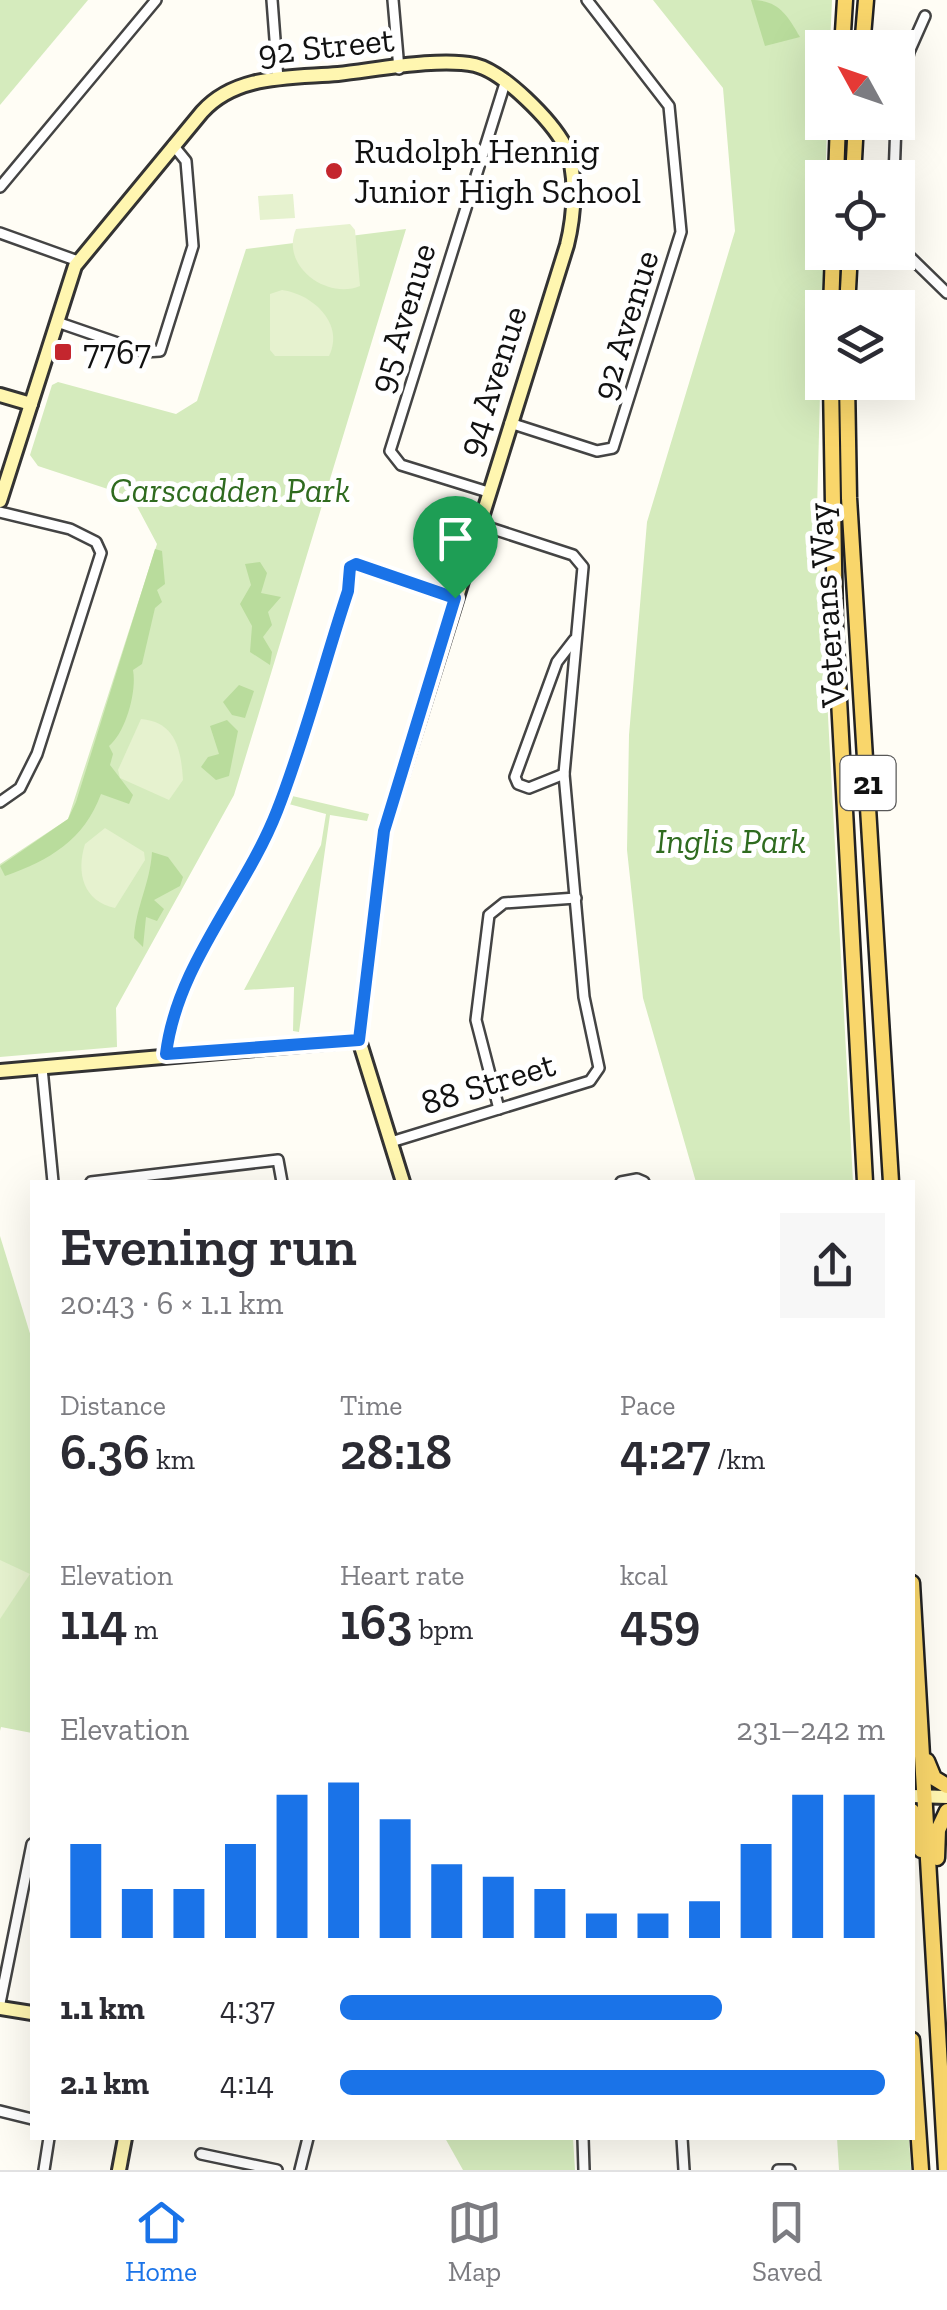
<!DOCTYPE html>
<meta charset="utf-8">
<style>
body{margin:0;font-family:"Zilla Slab",serif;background:#f7f7f7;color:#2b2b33;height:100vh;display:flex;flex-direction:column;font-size:38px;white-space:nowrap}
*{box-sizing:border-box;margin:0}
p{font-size:32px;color:#7c7c81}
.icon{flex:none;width:55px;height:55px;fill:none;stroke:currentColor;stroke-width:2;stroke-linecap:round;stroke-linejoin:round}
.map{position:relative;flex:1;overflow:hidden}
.drawer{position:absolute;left:30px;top:1180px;width:885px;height:960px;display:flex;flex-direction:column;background:#fff;border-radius:0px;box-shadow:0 10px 40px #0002}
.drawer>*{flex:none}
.needle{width:65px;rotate:310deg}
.tools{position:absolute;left:805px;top:30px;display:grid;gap:20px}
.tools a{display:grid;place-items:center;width:110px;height:110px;border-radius:0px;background:#fff;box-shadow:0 10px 40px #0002;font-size:50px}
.pin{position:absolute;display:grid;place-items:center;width:85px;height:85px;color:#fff;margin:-102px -42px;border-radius:50% 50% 50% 0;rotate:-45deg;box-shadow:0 0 10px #0007}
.pin .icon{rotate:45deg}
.round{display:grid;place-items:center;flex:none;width:105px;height:105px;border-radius:0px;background:#f7f7f7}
.headline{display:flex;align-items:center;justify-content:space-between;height:170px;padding:0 30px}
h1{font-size:55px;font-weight:600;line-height:75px}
.stats{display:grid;grid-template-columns:repeat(3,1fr);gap:15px;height:170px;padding:10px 30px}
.stats div{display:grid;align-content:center}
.stats b{font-size:50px;font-weight:600}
.stats small{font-size:28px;font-weight:400}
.stats p{font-size:28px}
.chart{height:280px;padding:20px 30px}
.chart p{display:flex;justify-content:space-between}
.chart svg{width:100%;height:180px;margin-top:10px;stroke:#1a73e8;stroke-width:6}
ul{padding:0 30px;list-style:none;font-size:32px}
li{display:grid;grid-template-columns:160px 120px 1fr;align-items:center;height:75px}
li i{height:25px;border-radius:12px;background:#1a73e8}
.tabs{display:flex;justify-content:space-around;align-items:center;height:140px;border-top:2px solid #e1e1e2;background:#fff;font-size:28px;color:#7c7c81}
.tabs a{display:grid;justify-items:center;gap:5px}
.tabs .active{color:#1a73e8}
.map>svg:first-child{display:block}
.green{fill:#d5ebbd}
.forest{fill:#b9dc9c}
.pitch{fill:#e6f2cf}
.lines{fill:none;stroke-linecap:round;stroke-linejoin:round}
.street-casing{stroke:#444;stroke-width:14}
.secondary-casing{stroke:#333;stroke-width:18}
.primary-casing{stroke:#222;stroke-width:19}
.street{stroke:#fff;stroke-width:9}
.secondary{stroke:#fff6b0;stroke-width:12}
.primary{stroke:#f9d66b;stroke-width:14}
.route-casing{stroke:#fff;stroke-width:20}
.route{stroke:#1a73e8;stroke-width:12}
.poi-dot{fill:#c4262e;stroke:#fff;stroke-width:4}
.labels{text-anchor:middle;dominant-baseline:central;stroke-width:10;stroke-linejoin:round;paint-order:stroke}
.shield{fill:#fff;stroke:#585858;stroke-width:2.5}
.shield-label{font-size:32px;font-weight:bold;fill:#111}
.street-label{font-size:35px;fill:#111;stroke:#fff}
.poi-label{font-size:35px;fill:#111;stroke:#fff;text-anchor:start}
.park-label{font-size:35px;font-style:italic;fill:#2f6b1f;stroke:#fff}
</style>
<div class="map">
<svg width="947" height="2170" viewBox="0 0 947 2170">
<rect width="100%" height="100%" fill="#fffdf5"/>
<!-- green -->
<g class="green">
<polygon points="0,0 88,0 0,105"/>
<polygon points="653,0 832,0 830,47 822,48 822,122 827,123 817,511 853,1182 696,1182 643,998 627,850 629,735 647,522 735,231 723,88"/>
<polygon points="406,229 234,795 116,1008 117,1047 0,1057 0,864 68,819 157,544 132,497 38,466 30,455 52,385 58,382 176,414 197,401 246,249"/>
<polygon points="288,795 369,814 367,821 330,815 299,1032 293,1031 294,987 244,990 321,845 326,814 285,803"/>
<polygon points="0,1236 32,1340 32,1733 1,1727 0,1731"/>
<polygon points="445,2138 573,2138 575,2170 463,2170"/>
<polygon points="837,2138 909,2138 911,2170 839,2170"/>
</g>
<!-- forest -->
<g class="forest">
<path d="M 751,0 C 778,0 786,13 800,37 L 765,46 Z"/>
<path d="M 155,549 L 162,551 L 165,584 L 157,590 L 162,602 L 155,608 L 142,664 L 133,670 C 137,691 126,732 109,746 L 113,754 L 110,765 L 133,795 L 129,804 L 101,794 C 84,840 50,860 5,876 L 0,866 L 68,819 L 76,802 Z"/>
<polygon points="260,562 267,573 261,593 281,597 268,612 272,625 263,637 272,652 270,665 250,652 252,626 240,604 251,585 245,564"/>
<polygon points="239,685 254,691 245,718 232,715 223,702"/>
<polygon points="227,720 238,731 229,776 216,780 201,767 208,757 219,754 210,726"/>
<path d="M 152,852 L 168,857 L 183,877 L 180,886 L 154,900 L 164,909 L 157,921 L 146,917 L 143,947 L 134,938 C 136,906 150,884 152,852 Z"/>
</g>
<!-- pitch -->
<g class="pitch">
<polygon points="293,194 295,218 260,220 258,196"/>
<path d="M 350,224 L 355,230 L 360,286 C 327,300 280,266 296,229 Z"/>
<path d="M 282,290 C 312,294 345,323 329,356 L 275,356 L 270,350 L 270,294 Z"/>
<path d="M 141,719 C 176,722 181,750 183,780 L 169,800 L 120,778 L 118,770 Z"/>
<path d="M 105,828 L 144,852 L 145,860 L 115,908 C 83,901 76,873 85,844 Z"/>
<polygon points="0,1560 30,1574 0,1619"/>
</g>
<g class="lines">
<!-- street casing -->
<g class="street-casing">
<g id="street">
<polyline points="272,0 278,79"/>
<polyline points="393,0 399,69"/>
<polyline points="898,97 909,52 925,16"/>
<polyline points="894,178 896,122"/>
<polyline points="0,187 156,0"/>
<polyline points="898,227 907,254 947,293"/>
<polyline points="0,233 78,261"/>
<polyline points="57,322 144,352 160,351 193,246 186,161 173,145"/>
<polyline points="510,423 597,451 613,448 681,232 669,106 587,0"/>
<polyline points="488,492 401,465 390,451 506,80"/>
<polyline points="0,512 70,529 96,542 101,553 37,754 20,788 0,802"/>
<polyline points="564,774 529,788 518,784 515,777 557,662 574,640"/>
<path d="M 166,1054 C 176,964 244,892 277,811 C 305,740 324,663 348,591 L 351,565 L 455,598"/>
<polyline points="42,1068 53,1182"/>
<polyline points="499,1109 476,1020 489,915 504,903 576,898"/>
<polyline points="391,1142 590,1081 599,1068 584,997 564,774 583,567 573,555 478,524"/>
<polyline points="91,1182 278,1160 282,1182"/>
<polyline points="621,1182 637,1179 644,1182"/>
<polyline points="0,2003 32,1844"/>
<polyline points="0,2111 32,2119"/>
<polyline points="583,2138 584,2170"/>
<polyline points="682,2138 684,2170"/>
<polyline points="201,2154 277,2170"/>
<polyline points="44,2170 49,2138"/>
<polyline points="300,2170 308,2138"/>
<polyline points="778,2170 790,2170"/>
</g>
</g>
<!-- secondary casing -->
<g class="secondary-casing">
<g id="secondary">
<polyline points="0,395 31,404"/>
<path d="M 0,501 L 75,266 L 202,112 C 236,74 290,78 338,74 C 376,70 438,57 475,65 C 504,72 551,120 565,146 C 578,172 574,217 567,245 L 384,831 L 359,1040 L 403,1182"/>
<polyline points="0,1071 359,1040"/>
<polyline points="912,1796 947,1797"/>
<polyline points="0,2008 32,2013"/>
<polyline points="119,2170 125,2138"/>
</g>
</g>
<!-- primary casing -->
<g class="primary-casing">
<g id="primary">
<polyline points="842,48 845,0"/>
<polyline points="862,48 866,0"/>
<polyline points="836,178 838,122"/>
<polyline points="853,178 856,122"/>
<polyline points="831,308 833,252"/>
<polyline points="847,308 850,252"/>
<polyline points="831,382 835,625 865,1182"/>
<polyline points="847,382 849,498 891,1182"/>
<polyline points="912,1583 946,2170"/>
<polyline points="927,1761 934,1778 947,1786"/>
<polyline points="912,1811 921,1850"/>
<polyline points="937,1858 938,1830 947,1811"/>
<polyline points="912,2040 921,2170"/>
</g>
</g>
<!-- street -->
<use href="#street" class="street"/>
<!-- secondary -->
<use href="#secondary" class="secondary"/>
<!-- primary -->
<use href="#primary" class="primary"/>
</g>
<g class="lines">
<!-- route casing -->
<g class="route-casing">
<path id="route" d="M 356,564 L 455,598 L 384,831 L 359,1040 L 166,1054 C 177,964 245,893 277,811 C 305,740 324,663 348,591 L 350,567 Z"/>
</g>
<!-- route -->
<use href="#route" class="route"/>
</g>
<!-- markers -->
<g class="poi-dot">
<circle cx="334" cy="171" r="10"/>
<rect x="53" y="342" width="20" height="20" rx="5"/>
</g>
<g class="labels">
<!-- shield labels -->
<rect class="shield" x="840.5" y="756" width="55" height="54" rx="8"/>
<g class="shield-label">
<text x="868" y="783">21</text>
</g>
<!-- street labels -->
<g class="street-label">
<text transform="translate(326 46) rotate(-6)">92 Street</text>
<text transform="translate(402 318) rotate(-73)">95 Avenue</text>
<text transform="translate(625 325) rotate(-73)">92 Avenue</text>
<text transform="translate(492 381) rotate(-72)">94 Avenue</text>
<text transform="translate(826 605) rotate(-94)">Veterans Way</text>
<text transform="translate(488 1083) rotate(-17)">88 Street</text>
</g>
<!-- poi labels -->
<g class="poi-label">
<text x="354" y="151">Rudolph Hennig<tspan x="354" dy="40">Junior High School</tspan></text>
<text x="83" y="352">7767</text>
</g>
<!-- park labels -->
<g class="park-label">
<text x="230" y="490">Carscadden Park</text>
<text x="731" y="841">Inglis Park</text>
</g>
</g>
</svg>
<div class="tools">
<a><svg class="needle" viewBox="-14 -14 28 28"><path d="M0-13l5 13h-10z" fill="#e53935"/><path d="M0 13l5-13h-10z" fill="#7c7c81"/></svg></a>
<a><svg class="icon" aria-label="locate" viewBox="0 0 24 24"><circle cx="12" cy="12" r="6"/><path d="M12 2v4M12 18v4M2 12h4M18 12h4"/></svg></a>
<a><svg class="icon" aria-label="layers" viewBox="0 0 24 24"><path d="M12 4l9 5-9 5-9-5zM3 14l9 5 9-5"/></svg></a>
</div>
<div class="pin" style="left:455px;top:598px;background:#1e9e55"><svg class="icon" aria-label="arrive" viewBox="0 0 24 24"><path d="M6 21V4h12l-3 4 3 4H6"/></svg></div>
<section class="drawer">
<div class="headline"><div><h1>Evening run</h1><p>20:43 · 6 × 1.1 km</p></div><a class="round"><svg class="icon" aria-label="share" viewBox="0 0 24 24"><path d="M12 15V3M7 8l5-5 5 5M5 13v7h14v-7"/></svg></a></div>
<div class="stats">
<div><p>Distance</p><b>6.36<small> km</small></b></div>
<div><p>Time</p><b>28:18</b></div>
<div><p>Pace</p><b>4:27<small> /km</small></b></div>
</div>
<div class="stats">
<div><p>Elevation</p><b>114<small> m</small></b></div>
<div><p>Heart rate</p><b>163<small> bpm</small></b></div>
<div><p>kcal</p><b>459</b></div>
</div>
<div class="chart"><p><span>Elevation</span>231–242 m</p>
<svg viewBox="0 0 160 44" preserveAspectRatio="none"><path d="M5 44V21M15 44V32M25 44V32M35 44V21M45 44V9M55 44V6M65 44V15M75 44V26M85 44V29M95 44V32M105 44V38M115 44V38M125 44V35M135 44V21M145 44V9M155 44V9"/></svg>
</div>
<ul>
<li><b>1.1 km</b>4:37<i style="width:70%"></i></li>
<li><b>2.1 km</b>4:14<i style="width:100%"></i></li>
</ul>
</section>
</div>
<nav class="tabs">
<a class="active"><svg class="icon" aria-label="home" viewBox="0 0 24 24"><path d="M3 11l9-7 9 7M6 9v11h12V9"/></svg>Home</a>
<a><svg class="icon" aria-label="map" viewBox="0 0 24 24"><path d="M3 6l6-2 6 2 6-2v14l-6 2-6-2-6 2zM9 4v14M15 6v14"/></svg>Map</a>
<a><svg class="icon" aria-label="saved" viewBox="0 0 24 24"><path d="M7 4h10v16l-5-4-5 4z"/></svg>Saved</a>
</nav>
